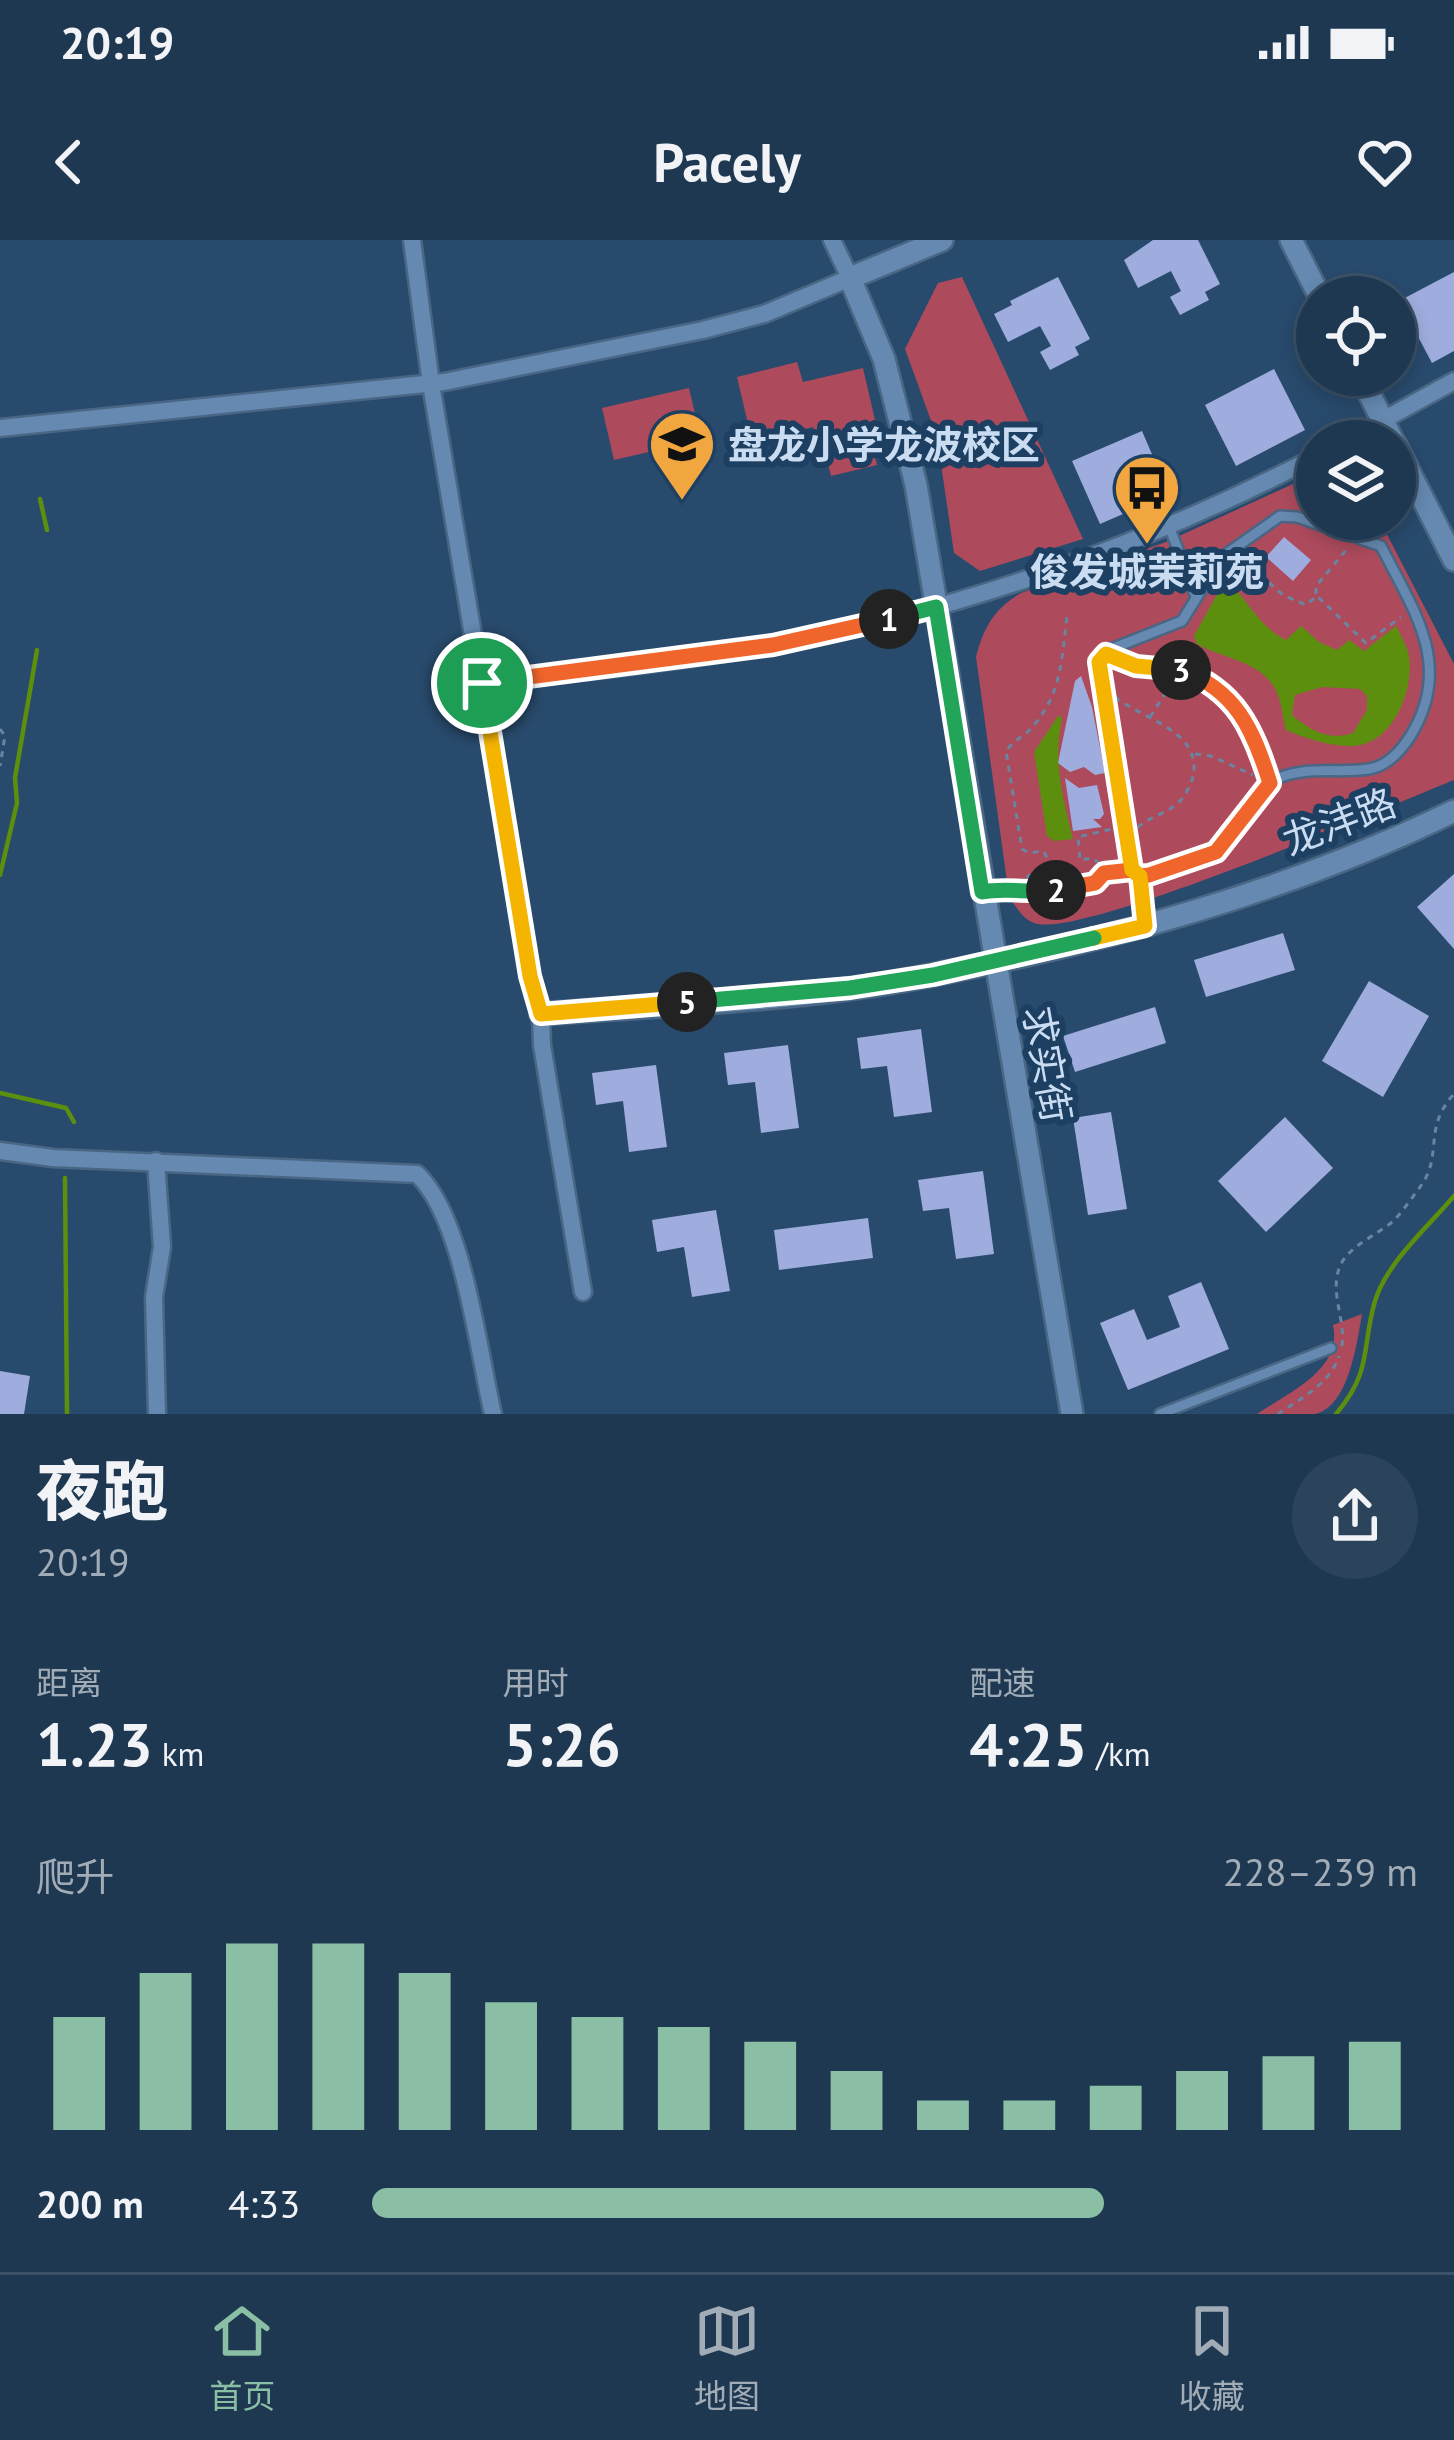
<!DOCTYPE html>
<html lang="zh">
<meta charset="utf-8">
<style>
body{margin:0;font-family:"PT Sans","Noto Sans SC",sans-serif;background:#2b435b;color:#f1f3f6;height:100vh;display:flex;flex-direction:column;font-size:45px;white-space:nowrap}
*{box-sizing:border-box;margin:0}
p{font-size:39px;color:#a1acb7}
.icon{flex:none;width:66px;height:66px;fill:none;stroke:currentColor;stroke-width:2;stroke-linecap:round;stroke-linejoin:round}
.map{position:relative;height:1174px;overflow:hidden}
.side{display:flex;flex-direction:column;background:#1e3851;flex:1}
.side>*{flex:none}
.fabs{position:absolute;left:1296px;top:36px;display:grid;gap:24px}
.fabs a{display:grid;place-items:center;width:120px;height:120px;border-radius:50%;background:#1e3851;box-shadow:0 6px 18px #0003,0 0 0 3px #3c5268;font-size:60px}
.pin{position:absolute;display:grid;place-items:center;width:102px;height:102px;color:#fff;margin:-51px;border:6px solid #fff;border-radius:50%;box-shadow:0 3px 12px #0007}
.km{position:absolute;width:60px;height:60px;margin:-30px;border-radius:50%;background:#222;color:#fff;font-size:33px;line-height:60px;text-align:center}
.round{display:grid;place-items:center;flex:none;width:126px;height:126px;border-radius:63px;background:#2b435b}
.headline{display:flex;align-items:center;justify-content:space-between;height:204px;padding:0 36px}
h1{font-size:66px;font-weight:800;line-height:90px}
.figures{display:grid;grid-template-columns:repeat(3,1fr);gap:18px;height:204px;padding:12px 36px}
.figures div{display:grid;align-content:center}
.figures b{font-size:60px;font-weight:800}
.figures small{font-size:33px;font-weight:400}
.figures p{font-size:33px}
.chart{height:336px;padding:24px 36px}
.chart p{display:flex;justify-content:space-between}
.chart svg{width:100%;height:216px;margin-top:12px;stroke:#8abfa5;stroke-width:6}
ul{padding:0 36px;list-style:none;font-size:39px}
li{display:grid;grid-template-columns:192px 144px 1fr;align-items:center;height:90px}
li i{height:30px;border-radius:15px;background:#8abfa5}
.status{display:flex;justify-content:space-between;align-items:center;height:84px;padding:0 60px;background:#1e3851;direction:ltr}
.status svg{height:33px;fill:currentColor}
header{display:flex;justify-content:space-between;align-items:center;height:156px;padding:0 36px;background:#1e3851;font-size:54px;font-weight:800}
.dock{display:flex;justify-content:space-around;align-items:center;height:168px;border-top:3px solid #3c5268;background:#1e3851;font-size:33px;color:#a1acb7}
.dock a{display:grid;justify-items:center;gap:6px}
.dock .current{color:#8abfa5}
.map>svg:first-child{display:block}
.green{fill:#ad4b5d}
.water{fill:#5c8f0d;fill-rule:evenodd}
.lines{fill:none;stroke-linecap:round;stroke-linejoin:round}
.stream{stroke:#5c8f0d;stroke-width:4.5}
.building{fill:#9eaddd}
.service-casing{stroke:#496684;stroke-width:14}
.minor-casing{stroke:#496684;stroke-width:21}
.tertiary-casing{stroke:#496684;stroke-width:26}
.path{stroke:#6985a2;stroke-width:3;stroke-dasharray:6 6;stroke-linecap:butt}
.service{stroke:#6589b0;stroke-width:9}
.minor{stroke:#6589b0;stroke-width:16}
.tertiary{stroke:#6589b0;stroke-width:21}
.split-1-casing{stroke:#fff;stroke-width:24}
.split-2-casing{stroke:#fff;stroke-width:24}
.split-3-casing{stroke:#fff;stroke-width:24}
.split-4-casing{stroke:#fff;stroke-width:24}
.split-5-casing{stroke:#fff;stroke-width:24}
.split-6-casing{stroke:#fff;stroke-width:24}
.split-1{stroke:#f0652b;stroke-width:15}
.split-2{stroke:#22a559;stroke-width:15}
.split-3{stroke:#f0652b;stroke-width:15}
.split-4{stroke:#f5b400;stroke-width:15}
.split-5{stroke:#22a559;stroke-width:15}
.split-6{stroke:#f5b400;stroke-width:15}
.labels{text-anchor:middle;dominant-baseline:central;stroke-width:12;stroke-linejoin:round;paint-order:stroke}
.poi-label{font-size:39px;font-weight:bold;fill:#c9dcf1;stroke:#1d3f61;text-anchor:start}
.street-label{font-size:39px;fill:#c9dcf1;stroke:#1d3f61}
</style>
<div class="status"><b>20:19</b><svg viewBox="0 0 49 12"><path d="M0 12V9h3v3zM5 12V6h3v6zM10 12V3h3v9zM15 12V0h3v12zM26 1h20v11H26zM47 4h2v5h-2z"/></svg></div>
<header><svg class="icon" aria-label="back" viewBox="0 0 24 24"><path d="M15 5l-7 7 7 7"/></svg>Pacely<svg class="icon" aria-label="heart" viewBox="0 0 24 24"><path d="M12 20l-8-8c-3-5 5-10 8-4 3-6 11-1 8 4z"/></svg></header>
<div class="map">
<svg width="1454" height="1174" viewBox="0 0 1454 1174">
<rect width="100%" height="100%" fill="#284a6c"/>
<!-- green -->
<g class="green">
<polygon points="962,37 1083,299 980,331 954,313 937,197 905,109 938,43"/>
<polygon points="797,122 803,142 863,128 878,193 870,195 877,225 831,236 824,206 818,207 813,187 752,201 737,137"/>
<polygon points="689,148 701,200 614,220 602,168"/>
<path d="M 1317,233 L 1317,279 L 1379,279 L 1454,424 L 1454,540 C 1392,565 1080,700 1034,683 C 1023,679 1015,666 1009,656 L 976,417 C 984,387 994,369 1021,353 L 1166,302 Z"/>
<path d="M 1362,1074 C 1357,1102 1349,1167 1315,1174 C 1297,1174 1275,1174 1257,1174 C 1288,1153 1343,1130 1333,1085 Z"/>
</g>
<!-- water -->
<g class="water">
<path d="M 1225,340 C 1249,359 1257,386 1286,400 L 1301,386 L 1319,402 L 1337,410 L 1349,400 L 1364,411 L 1396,386 C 1400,394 1406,404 1408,412 C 1416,444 1396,498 1360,505 C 1338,509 1306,499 1286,490 C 1283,478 1282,464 1277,453 C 1264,421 1223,419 1197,404 L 1194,396 ZM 1322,447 L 1360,449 L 1367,456 L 1367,470 L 1353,493 C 1329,501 1311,491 1292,475 L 1295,455 Z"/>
<path d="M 1058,476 L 1062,477 C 1053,521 1062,555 1073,599 L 1054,601 L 1047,596 L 1034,512 Z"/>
</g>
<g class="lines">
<!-- stream -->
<g class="stream">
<polyline points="40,259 47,290"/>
<polyline points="0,635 17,563 15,538 37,410"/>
<polyline points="0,853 66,868 74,882"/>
<polyline points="65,938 67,1174"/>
<path d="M 1336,1174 C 1373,1130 1361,1109 1375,1061 C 1387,1022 1428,987 1454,956"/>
</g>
</g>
<!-- building -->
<g class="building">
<polygon points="1153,0 1198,0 1220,44 1205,52 1209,60 1180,75 1170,57 1181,51 1171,31 1138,48 1124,20"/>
<polygon points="1454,32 1454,111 1432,123 1399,61"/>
<polygon points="1058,37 1090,99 1075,107 1079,115 1050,130 1040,112 1051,106 1040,86 1008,102 994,74 1012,65 1010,61"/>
<polygon points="1274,129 1305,190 1236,226 1205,165"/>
<polygon points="1142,191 1169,254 1100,284 1072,221"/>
<polygon points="1284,297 1311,320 1293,341 1266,317"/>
<polygon points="1081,436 1092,467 1105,533 1095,535 1084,527 1070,532 1058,523 1075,441"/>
<polygon points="1065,538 1079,548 1097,545 1104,574 1100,579 1093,579 1102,587 1073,591"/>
<polygon points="1454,634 1454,709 1417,667"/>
<polygon points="1283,693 1295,730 1206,757 1194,720"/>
<polygon points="1369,741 1429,776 1383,857 1322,821"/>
<polygon points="1155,767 1166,803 1075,832 1063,796"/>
<polygon points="921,789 932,872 894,877 887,826 861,829 857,798"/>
<polygon points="788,805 799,888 761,893 755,842 728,845 724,813"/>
<polygon points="656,825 667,907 629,912 623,861 596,865 592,833"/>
<polygon points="1111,872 1127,969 1088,975 1073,878"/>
<polygon points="1285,877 1333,928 1266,992 1218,941"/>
<polygon points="983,931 994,1014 956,1019 949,968 923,971 918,940"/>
<polygon points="716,970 730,1051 692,1057 684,1007 657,1012 652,980"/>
<polygon points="868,978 873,1018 779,1030 774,990"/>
<polygon points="1201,1042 1229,1109 1128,1150 1100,1083 1134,1069 1147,1100 1180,1087 1168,1056"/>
<polygon points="0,1131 30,1136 24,1174 0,1174"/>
</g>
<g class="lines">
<!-- service casing -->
<g class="service-casing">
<g id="service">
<path d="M 1280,276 L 1297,277 L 1381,306 C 1413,370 1454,424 1411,495 C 1401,511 1388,526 1369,529 C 1337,534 1299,524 1269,543 C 1248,557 1242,586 1226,604 C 1213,617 1159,634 1140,636 L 1133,630 L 1099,422 L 1111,409 L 1182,381 L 1222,317 Z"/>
<polyline points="1169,286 1196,357"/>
<path d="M 1106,414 C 1127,427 1146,425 1170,428 C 1232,437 1253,490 1270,543"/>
<polyline points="1140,636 1144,684"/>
<polyline points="1160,1174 1331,1108"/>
</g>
</g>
<!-- minor casing -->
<g class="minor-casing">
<g id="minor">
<polyline points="412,0 431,144 530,736 541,774 542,805 583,1052"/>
<polyline points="0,188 444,142 703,90 764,74 850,38 832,0"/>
<polyline points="1345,201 1454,141"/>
<path d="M 482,443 C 579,432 677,422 773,405 C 961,370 1148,304 1317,216"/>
<path d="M 0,911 L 53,918 L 417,934 C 463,977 478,1110 493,1174"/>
<polyline points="156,921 162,1007 154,1057 157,1174"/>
</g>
</g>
<!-- tertiary casing -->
<g class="tertiary-casing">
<g id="tertiary">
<polyline points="942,0 850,38 884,119 916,245 1072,1174"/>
<polyline points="1291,0 1320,57"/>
<polyline points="1360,135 1393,201"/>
<polyline points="1395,204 1454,320"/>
<path d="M 541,774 C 671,764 804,761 932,735 C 1111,700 1290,651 1454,571"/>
</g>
</g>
<!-- path -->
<g class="path">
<polyline points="1242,319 1283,355 1306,365 1317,356 1366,403 1401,377"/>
<polyline points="1316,354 1316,346 1347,309"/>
<path d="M 1115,457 C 1144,480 1206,492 1192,540 C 1189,548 1184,558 1177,564 C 1165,574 1150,576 1137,588"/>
<polyline points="1150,477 1174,440"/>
<polyline points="0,489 5,496 0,526"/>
<polyline points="1195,514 1211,516 1253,535"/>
<polyline points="1002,648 1040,653 1095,643 1102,639 1104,627 1092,618 1080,620 1078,597 1112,589"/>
<path d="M 1026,651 L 1028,636 L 1047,628 L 1050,622 L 1043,611 L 1029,613 L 1022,609 L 1006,511 C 1014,499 1026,496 1034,485 C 1062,452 1062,417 1067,376"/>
<path d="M 1342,1106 C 1346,1079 1328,1051 1341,1024 C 1349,1007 1376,995 1391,983 C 1402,973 1411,959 1420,947 C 1444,915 1422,889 1454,854"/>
<path d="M 1278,1174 C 1301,1158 1330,1144 1339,1116"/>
</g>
<!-- service -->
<use href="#service" class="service"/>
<!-- minor -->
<use href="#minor" class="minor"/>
<!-- tertiary -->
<use href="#tertiary" class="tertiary"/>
</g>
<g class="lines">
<!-- split-1 casing -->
<g class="split-1-casing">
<polyline id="split-1" points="482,443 773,405 889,379"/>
</g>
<!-- split-2 casing -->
<g class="split-2-casing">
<path id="split-2" d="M 889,379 L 936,367 L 982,652 C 1007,647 1031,654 1056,650"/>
</g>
<!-- split-3 casing -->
<g class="split-3-casing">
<path id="split-3" d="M 1056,650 L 1095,643 L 1104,633 L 1132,630 L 1140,636 L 1149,635 L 1216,612 L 1270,543 C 1253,489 1236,450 1181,430"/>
</g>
<!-- split-4 casing -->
<g class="split-4-casing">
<polyline id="split-4" points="1094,698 1145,686 1140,636 1132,630 1099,422 1106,414 1136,426 1181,430"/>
</g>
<!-- split-5 casing -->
<g class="split-5-casing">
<polyline id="split-5" points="687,762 850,748 933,735 1094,698"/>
</g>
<!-- split-6 casing -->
<g class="split-6-casing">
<polyline id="split-6" points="482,443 530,736 541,774 687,762"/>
</g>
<!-- split-1 -->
<use href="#split-1" class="split-1"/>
<!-- split-2 -->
<use href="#split-2" class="split-2"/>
<!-- split-3 -->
<use href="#split-3" class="split-3"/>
<!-- split-4 -->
<use href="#split-4" class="split-4"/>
<!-- split-5 -->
<use href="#split-5" class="split-5"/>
<!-- split-6 -->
<use href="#split-6" class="split-6"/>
</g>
<!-- icons -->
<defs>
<g id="school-pin" transform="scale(3.45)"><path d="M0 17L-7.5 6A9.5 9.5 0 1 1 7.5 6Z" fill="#f1a63f" stroke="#1d3f61"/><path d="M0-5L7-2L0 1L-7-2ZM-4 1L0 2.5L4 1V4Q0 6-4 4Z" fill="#111"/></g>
<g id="bus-pin" transform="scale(3.45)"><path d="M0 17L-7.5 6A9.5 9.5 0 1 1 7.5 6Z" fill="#f1a63f" stroke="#1d3f61"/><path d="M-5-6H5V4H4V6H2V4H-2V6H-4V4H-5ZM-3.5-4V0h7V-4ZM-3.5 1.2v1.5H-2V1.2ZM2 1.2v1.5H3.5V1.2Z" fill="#111"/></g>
</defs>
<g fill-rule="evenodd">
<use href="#school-pin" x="682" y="204"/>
<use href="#bus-pin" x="1147" y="248"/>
</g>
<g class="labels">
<!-- poi labels -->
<g class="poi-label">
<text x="728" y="204">盘龙小学龙波校区</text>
<text x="1147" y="331" text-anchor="middle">俊发城茉莉苑</text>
</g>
<!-- street labels -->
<g class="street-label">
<text transform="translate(1339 581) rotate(-21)">龙沣路</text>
<text transform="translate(1048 824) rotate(80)">求实街</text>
</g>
</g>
</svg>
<div class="fabs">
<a><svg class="icon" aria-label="locate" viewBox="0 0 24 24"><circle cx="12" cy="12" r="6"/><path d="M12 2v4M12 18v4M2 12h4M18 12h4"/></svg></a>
<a><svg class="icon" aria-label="layers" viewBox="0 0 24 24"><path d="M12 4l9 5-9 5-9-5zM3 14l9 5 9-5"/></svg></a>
</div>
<div class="pin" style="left:482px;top:443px;background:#1e9e55"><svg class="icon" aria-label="arrive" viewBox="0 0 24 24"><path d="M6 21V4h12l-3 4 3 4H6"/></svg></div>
<b class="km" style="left:889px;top:379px">1</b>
<b class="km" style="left:1056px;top:650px">2</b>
<b class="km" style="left:1181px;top:430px">3</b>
<b class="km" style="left:687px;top:762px">5</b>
</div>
<section class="side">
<div class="headline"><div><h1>夜跑</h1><p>20:19</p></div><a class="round"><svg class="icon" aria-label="share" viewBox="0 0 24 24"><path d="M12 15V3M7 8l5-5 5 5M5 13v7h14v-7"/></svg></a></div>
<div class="figures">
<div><p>距离</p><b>1.23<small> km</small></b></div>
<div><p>用时</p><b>5:26</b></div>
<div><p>配速</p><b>4:25<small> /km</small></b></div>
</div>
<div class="chart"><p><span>爬升</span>228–239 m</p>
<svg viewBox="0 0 160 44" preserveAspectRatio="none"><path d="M5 44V21M15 44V12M25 44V6M35 44V6M45 44V12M55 44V18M65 44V21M75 44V23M85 44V26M95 44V32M105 44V38M115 44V38M125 44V35M135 44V32M145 44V29M155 44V26"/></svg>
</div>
<ul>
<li><b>200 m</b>4:33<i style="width:70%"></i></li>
</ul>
</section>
<nav class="dock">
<a class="current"><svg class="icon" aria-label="home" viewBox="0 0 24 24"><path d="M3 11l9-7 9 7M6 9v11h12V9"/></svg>首页</a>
<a><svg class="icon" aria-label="map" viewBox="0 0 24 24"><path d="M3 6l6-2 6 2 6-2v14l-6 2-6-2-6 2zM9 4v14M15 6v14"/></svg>地图</a>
<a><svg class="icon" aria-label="saved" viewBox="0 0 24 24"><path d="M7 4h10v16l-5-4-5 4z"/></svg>收藏</a>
</nav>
